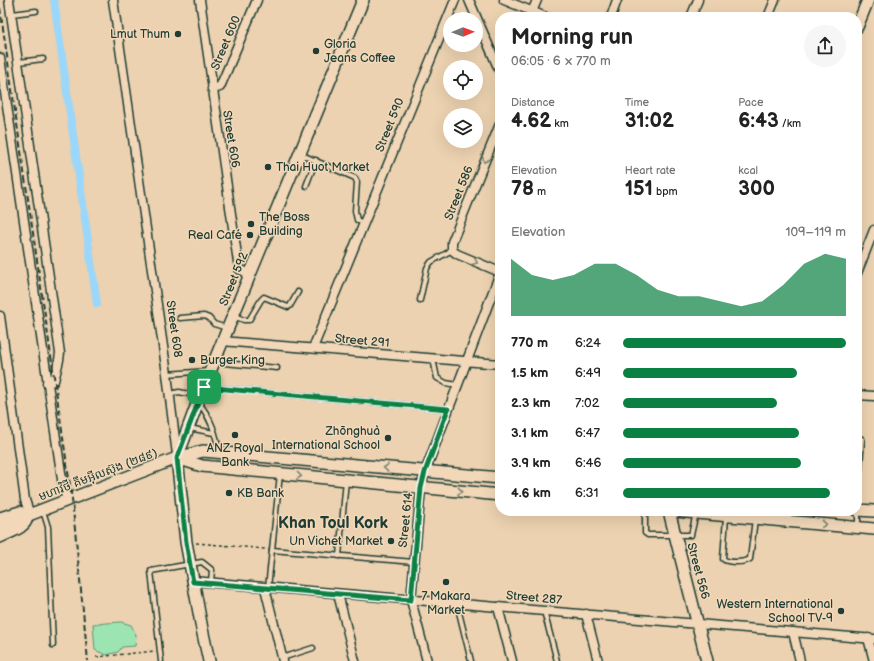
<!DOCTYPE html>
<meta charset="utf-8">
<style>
body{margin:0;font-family:"Balsamiq Sans","Noto Sans Khmer",sans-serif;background:#f6f6f6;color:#222;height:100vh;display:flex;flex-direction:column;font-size:15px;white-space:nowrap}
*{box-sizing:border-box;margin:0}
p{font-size:13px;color:#767676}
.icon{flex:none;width:22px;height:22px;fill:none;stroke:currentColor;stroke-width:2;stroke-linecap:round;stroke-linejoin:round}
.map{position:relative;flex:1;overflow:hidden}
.drawer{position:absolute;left:495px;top:12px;width:367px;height:504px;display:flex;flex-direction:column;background:#fff;border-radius:16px;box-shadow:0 4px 16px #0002}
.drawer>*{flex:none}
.needle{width:26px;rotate:89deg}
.tools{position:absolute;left:443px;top:12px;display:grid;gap:8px}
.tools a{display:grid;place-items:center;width:40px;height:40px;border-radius:50%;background:#fff;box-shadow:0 4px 16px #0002;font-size:20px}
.pin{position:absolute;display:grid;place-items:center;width:34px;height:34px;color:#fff;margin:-17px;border-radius:8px;box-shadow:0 2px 6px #0006}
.round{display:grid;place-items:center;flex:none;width:42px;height:42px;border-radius:21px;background:#f6f6f6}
.headline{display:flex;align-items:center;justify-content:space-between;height:68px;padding:0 16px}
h1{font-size:22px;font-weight:700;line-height:30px}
.stats{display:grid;grid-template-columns:repeat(3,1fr);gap:6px;height:68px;padding:4px 16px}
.stats div{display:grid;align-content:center}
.stats b{font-size:20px;font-weight:700}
.stats small{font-size:11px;font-weight:400}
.stats p{font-size:11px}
.chart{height:112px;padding:8px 16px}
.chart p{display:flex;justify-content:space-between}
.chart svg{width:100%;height:72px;margin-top:4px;fill:#0b8043;opacity:.7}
ul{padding:0 16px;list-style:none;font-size:13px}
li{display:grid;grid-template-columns:64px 48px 1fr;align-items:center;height:30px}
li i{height:10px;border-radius:5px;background:#0b8043}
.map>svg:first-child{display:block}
.green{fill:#9ce5b3;stroke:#5e9174}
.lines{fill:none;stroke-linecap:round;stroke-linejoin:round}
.canal{stroke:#9ad7fb;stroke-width:8}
.lane-casing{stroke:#1f3d34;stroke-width:7}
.street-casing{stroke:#1f3d34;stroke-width:11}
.secondary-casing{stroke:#1f3d34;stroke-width:14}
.path{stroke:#1f3d34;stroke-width:1.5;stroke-dasharray:3 3;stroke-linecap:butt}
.lane{stroke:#f2d8b9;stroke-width:4}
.street{stroke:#f2d8b9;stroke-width:8}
.secondary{stroke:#f2d8b9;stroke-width:11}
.rail{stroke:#1f3d34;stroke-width:2;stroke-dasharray:6 3;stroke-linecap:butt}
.oneway{stroke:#7e8370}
.route-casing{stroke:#fff;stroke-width:8}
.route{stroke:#0b8043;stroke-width:5}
.poi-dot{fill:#1f3d34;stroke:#f2d8b9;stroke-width:1.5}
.labels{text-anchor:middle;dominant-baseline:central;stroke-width:3;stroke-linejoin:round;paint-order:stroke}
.poi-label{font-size:12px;fill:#1f3d34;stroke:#f2d8b9;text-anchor:end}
.street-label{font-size:12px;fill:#1f3d34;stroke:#f2d8b9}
.district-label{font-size:16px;font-weight:bold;fill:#1f3d34;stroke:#f2d8b9}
</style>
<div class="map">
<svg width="874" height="661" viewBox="0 0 874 661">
<rect width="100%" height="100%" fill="#ecd2b0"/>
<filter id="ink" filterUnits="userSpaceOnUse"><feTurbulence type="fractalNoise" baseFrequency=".025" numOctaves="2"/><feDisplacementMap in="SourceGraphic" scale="8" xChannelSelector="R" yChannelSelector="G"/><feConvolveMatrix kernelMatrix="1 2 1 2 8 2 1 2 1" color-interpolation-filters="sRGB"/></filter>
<g filter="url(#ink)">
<!-- green -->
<polygon class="green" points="121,622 131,625 136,635 135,646 122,647 118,652 106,655 95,650 93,624"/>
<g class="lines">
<!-- canal -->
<polyline class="canal" points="54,0 97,304"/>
<!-- lane casing -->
<g class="lane-casing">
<g id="lane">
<polyline points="12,14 36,11"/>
<polyline points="19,62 43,59"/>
<polyline points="300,154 355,178 357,182 355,211 357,220 363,223"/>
<polyline points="306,186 316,160"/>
<polyline points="420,300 427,268 431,262 452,250"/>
<polyline points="233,316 244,320 249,320 261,300 264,297 288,307 290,306 298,292"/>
<polyline points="180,318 204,316 209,318 214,324 227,328"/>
<polyline points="433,359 437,378 446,383 457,385"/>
<polyline points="214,362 277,368"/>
<polyline points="167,374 209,371"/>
<polyline points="206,387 448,409"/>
<polyline points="170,394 179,392 199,396"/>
<path d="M 199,403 C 211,418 216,433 219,452"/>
<polyline points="189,428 214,433"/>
<polyline points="43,511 48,527 53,645"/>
<polyline points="645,511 645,533 648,535 691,535 696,513"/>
<path d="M 726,517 L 723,559 C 728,563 744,563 750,559 L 755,519"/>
<polyline points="858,527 858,494 862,439"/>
<polyline points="272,550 414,562"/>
<polyline points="339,556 346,480"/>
<polyline points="268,588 280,474"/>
<polyline points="457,604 471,661"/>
<polyline points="544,611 557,661"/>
<polyline points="282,658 313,648"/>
<polyline points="161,661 151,571 202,562 212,570 211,582"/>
</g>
</g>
<!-- street casing -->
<g class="street-casing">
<g id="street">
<polyline points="9,0 60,353 59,360 54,381 47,383"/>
<polyline points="113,0 167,374 177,455"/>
<polyline points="200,0 239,269 250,274"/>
<polyline points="469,0 500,72"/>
<polyline points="504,0 546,17"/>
<polyline points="532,12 537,0"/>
<polyline points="611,17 617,0"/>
<polyline points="691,17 698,0"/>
<polyline points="768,17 775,0"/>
<polyline points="0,58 63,486 67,500"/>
<polyline points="212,89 220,87 257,0"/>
<polyline points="500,124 452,242 452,250 457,254 500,272"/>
<polyline points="857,273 874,230"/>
<polyline points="0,316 25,500 30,515"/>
<polyline points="222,341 500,364"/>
<polyline points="313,348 455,0"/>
<polyline points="857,395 874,396"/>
<polyline points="193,581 874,639"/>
<polyline points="265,588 283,661"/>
<polyline points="338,594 355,661"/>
<polyline points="498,607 512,661"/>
<polyline points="586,614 598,661"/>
<polyline points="793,632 800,661"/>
<polyline points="868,638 874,661"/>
<polyline points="427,661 411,600 421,488 425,472 500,273"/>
</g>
</g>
<!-- secondary casing -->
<g class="secondary-casing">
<g id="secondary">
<polyline points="857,27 868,0"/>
<polyline points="177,458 202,466 500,495"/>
<polyline points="857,510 874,511"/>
<polyline points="669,511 707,661"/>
<polyline points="674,511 874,529"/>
<polyline points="0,518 20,512"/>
<polyline points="0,526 177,458 203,451 500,478"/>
<path d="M 0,537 C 9,532 26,528 27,517"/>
<polyline points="209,661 202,629 186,542 177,458 200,396 363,0"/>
</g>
</g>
<!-- path -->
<g class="path">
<polyline points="196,543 266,549"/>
<polyline points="96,657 155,651"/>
</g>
<!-- lane -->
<use href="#lane" class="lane"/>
<!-- street -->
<use href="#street" class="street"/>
<!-- secondary -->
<use href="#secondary" class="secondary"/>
<!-- rail -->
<polyline class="rail" points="0,8 72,499 88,661"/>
</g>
<!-- one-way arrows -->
<defs><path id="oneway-chevron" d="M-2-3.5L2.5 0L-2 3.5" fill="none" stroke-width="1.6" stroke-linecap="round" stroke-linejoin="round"/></defs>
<g class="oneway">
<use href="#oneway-chevron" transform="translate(485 160) rotate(112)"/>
<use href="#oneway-chevron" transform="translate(475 262) rotate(22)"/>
<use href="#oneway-chevron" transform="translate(386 468) rotate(-175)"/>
<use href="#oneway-chevron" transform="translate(299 476) rotate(6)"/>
<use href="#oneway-chevron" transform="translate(460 491) rotate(5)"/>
<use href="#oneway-chevron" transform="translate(824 524) rotate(5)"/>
</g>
</g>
<g class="lines" filter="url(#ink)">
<!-- route casing -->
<g class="route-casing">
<polygon id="route" points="204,387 448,409 425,472 421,488 411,600 193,582 186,542 177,458"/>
</g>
<!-- route -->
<use href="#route" class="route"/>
</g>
<!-- markers -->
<g class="poi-dot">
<circle cx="178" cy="34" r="4"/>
<circle cx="316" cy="51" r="4"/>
<circle cx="268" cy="167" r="4"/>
<circle cx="251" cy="224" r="4"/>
<circle cx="250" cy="235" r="4"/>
<circle cx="192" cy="360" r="4"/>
<circle cx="235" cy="435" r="4"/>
<circle cx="388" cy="438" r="4"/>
<circle cx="229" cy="493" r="4"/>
<circle cx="391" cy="541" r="4"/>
<circle cx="446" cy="582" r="4"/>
<circle cx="841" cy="611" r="4"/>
</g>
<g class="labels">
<!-- poi labels -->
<g class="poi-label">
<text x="170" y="34">Lmut Thum</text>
<text x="324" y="44" text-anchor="start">Gloria<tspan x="324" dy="14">Jeans Coffee</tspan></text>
<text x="276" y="167" text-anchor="start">Thai Huot Market</text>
<text x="259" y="217" text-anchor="start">The Boss<tspan x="259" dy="14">Building</tspan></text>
<text x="242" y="235">Real Café</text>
<text x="200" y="360" text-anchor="start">Burger King</text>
<text x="380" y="431">Zhōnghuà<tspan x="380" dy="14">International School</tspan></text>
<text x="235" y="448" text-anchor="middle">ANZ Royal<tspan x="235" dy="14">Bank</tspan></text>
<text x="237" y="493" text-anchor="start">KB Bank</text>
<text x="383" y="541">Un Vichet Market</text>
<text x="446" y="596" text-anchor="middle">7 Makara<tspan x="446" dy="14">Market</tspan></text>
<text x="833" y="604">Western International<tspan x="833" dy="14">School TV-9</tspan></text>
</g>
<!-- street labels -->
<g class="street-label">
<text transform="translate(226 43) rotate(-67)">Street 600</text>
<text transform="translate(390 125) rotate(-68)">Street 590</text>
<text transform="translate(231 139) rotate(81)">Street 606</text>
<text transform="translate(459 193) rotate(-68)">Street 586</text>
<text transform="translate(234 279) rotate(-68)">Street 592</text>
<text transform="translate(174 329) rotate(82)">Street 608</text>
<text transform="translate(362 341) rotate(5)">Street 291</text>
<text transform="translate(98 475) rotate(-21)">មហាវិថី គីមអ៊ីលស៊ុង (២៨៩)</text>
<text transform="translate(406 520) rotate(-84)">Street 614</text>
<text transform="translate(698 571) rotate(75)">Street 566</text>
<text transform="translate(534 598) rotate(5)">Street 287</text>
</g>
<!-- district labels -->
<g class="district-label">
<text x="333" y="523">Khan Toul Kork</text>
</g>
</g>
</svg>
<div class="tools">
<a><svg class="needle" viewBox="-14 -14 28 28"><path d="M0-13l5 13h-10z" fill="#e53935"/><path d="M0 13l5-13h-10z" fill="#767676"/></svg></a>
<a><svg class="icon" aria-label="locate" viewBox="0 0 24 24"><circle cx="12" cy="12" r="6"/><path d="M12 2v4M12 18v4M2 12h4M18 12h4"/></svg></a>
<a><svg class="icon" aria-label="layers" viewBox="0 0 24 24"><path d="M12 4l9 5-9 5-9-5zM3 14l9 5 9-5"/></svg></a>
</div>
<div class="pin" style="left:204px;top:387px;background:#1e9e55"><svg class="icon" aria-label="arrive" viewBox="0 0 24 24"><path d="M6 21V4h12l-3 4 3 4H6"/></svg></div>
<section class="drawer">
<div class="headline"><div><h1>Morning run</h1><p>06:05 · 6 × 770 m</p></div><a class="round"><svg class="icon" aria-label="share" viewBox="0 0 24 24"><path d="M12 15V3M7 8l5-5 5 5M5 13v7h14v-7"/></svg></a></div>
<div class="stats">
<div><p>Distance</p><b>4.62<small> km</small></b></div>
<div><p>Time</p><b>31:02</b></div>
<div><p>Pace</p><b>6:43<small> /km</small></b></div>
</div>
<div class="stats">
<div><p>Elevation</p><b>78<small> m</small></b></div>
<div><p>Heart rate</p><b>151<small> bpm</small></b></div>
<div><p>kcal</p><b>300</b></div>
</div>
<div class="chart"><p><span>Elevation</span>109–119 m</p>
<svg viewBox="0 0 160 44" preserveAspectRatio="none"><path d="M0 44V9L10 19L20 22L30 19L40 12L50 12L60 19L70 28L80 32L90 32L100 35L110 38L120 35L130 25L140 12L150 6L160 9V44z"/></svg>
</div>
<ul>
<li><b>770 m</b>6:24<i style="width:100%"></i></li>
<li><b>1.5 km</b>6:49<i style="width:78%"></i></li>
<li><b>2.3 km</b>7:02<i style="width:69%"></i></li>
<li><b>3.1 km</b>6:47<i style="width:79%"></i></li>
<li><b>3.9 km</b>6:46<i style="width:80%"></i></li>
<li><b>4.6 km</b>6:31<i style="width:93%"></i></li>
</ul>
</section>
</div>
